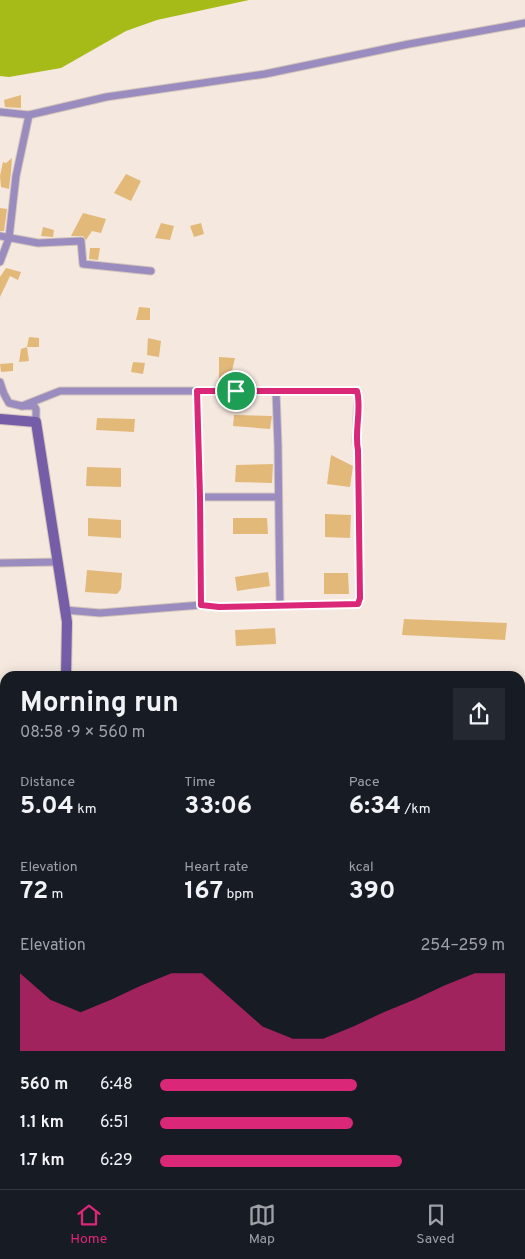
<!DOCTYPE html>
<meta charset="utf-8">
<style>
body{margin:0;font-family:Overpass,sans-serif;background:#242831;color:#f1f3f6;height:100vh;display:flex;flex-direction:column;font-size:19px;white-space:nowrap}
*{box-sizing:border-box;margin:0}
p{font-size:16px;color:#9ea1a6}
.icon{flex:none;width:28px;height:28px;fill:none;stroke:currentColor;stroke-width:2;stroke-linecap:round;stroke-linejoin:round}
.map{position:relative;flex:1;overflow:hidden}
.details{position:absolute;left:0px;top:671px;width:525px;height:519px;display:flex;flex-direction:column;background:#171b24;border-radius:15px 15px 0 0;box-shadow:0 2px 12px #0003}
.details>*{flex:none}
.pin{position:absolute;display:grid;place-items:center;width:42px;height:42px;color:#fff;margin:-21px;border:2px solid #fff;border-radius:50%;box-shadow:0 1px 5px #0007}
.round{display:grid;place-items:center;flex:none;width:52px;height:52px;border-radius:0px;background:#242831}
.head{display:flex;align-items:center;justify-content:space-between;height:85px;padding:0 20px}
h1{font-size:28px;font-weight:700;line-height:38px}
.metrics{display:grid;grid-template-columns:repeat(3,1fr);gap:8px;height:85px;padding:5px 20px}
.metrics div{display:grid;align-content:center}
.metrics b{font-size:25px;font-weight:700}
.metrics small{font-size:14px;font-weight:400}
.metrics p{font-size:14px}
.chart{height:140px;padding:10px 20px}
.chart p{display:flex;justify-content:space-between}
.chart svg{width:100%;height:90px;margin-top:5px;fill:#db2777;opacity:.7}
ul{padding:0 20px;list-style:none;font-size:16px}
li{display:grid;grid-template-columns:80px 60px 1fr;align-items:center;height:38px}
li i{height:12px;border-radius:6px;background:#db2777}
.menu{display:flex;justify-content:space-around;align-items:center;height:70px;border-top:1px solid #363941;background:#171b24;font-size:14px;color:#9ea1a6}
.menu a{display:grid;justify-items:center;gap:2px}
.menu .on{color:#db2777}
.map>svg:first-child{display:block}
.water{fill:#a6ba18}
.building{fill:#e3b97a}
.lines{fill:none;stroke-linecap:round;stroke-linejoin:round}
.street-casing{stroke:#d3c5ba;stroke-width:9}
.secondary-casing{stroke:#d3c5ba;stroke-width:12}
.highway-casing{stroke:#d3c5ba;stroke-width:15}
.street{stroke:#9b8cbf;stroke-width:7}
.secondary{stroke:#755da7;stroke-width:10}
.highway{stroke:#471283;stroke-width:12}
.route-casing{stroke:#fff;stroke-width:10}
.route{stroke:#db2777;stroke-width:6}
</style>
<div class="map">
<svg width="525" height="1189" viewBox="0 0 525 1189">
<rect width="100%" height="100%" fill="#f5e8df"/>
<!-- water -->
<polygon class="water" points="0,0 249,0 157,20 126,31 61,68 9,77 0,76"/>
<!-- building -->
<g class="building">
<polygon points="21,95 21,108 5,107 4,100"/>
<polygon points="12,158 11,172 9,189 1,187 0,176 3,162 6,163"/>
<polygon points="126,174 141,181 131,201 114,193"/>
<polygon points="0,208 7,209 4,231 0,231"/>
<polygon points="83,213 106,219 101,233 92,231 86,240 83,236 71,236"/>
<polygon points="161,223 174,226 170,240 155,238"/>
<polygon points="201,223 204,234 194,237 190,226"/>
<polygon points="43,227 54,230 53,237 41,236"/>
<polygon points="90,248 100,248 98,260 89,259"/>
<polygon points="6,268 21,272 18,280 10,276 0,297 0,277"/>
<polygon points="139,307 150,308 150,320 136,320"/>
<polygon points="29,337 39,338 39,347 27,347"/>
<polygon points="148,338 161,341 159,357 147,355"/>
<polygon points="27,347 29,361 19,362 21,349"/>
<polygon points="219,357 235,358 229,384 219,382"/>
<polygon points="133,362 145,363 143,374 131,372"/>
<polygon points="13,363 13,371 1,372 0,364"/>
<polygon points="234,415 272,416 270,429 233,426"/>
<polygon points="97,418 135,419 134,432 96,430"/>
<polygon points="331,455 353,466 350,487 327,484"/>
<polygon points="273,464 272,483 235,482 236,465"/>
<polygon points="87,467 121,468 121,487 86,486"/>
<polygon points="325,514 351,515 350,538 325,537"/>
<polygon points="88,518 121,520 121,538 88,536"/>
<polygon points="233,518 267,518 268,534 233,534"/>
<polygon points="87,570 122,573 121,589 117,594 85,592"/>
<polygon points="268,572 270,586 237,591 235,577"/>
<polygon points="324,573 348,573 349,594 324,594"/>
<polygon points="404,619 507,623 505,640 402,635"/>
<polygon points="275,628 276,644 236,646 235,630"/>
</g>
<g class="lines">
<!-- street casing -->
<g class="street-casing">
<g id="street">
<polyline points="0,112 29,115 106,97 265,74 409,44 525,23"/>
<polyline points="0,236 38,243 81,241 83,264 151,271"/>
<polyline points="0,262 9,238 16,176 29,115"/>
<polyline points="0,382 4,394 9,403 22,406 34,406 36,409 36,422"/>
<polyline points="197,391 200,497 201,605"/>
<polyline points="276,391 278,446 280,606"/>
<polyline points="22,406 60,391 357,391 358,392 356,442 358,450 360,598 358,604 219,607 201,605 100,613 65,610"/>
<polyline points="200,497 278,497"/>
<polyline points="0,563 58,562"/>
<polyline points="201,1185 202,1189"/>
</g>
</g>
<!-- secondary casing -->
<g class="secondary-casing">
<polyline id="secondary" points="0,419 36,422 67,622 66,676"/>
</g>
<!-- highway casing -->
<g class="highway-casing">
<g id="highway">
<polyline points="520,1079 525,1079"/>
<polyline points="169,1189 179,1185"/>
</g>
</g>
<!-- street -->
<use href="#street" class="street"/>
<!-- secondary -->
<use href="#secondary" class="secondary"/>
<!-- highway -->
<use href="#highway" class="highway"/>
</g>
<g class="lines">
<!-- route casing -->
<g class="route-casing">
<path id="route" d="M 197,391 L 357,391 C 362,410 354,431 358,450 L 360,598 L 358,604 L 219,607 L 201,605 L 200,497 Z"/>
</g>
<!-- route -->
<use href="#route" class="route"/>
</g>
</svg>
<div class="pin" style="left:236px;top:391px;background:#1e9e55"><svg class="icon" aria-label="arrive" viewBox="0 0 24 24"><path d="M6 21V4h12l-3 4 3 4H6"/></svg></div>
<section class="details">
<div class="head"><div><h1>Morning run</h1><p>08:58 · 9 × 560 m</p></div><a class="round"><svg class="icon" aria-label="share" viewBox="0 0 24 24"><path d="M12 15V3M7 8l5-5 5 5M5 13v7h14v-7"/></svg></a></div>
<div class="metrics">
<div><p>Distance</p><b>5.04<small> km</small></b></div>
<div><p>Time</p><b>33:06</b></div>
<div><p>Pace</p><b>6:34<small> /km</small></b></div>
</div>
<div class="metrics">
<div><p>Elevation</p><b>72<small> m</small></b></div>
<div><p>Heart rate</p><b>167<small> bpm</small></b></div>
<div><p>kcal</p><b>390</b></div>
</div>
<div class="chart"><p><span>Elevation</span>254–259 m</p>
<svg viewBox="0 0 160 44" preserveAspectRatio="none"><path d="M0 44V6L10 19L20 25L30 19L40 12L50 6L60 6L70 19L80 32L90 38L100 38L110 32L120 25L130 19L140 12L150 6L160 6V44z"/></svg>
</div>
<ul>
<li><b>560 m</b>6:48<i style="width:57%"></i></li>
<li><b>1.1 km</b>6:51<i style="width:56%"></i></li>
<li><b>1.7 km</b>6:29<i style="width:70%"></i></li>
</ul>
</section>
</div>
<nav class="menu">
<a class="on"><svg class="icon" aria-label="home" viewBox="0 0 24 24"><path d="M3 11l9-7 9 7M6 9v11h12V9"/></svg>Home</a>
<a><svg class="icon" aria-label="map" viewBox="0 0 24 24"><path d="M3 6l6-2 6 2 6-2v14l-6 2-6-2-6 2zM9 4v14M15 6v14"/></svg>Map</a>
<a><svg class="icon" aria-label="saved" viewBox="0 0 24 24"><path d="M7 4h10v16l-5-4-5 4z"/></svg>Saved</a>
</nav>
